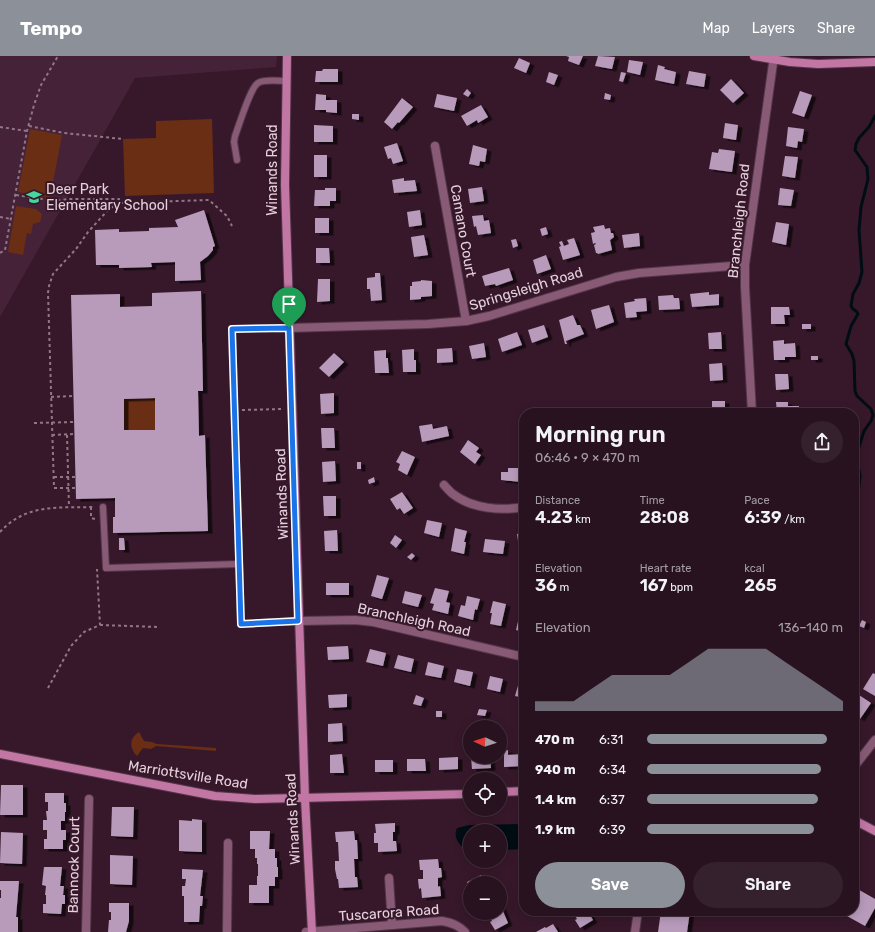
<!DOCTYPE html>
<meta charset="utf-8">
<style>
body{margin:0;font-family:Rubik,sans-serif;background:#35202d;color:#f1f3f6;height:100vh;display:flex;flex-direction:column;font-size:15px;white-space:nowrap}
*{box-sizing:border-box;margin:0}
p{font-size:13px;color:#a59ea5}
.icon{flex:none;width:22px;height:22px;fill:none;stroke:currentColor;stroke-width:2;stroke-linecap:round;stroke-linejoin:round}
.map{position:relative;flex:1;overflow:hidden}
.panel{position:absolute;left:519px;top:352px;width:340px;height:508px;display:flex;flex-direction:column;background:#291220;border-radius:16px;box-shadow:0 2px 10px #0003,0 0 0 1px #45323e}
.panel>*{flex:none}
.needle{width:26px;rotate:274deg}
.fabs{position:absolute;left:463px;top:664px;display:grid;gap:8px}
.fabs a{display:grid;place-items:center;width:44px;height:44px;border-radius:50%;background:#291220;box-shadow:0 2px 10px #0003,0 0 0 1px #45323e;font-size:20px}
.pin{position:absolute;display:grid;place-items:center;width:34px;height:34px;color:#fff;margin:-41px -17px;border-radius:50% 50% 50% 0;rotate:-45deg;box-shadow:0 0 4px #0007}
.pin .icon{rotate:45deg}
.round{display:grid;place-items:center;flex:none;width:42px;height:42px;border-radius:21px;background:#35202d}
.head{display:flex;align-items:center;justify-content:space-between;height:68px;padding:0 16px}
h1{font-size:22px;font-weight:600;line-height:30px}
.figures{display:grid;grid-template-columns:repeat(3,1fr);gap:6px;height:68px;padding:4px 16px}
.figures div{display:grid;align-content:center}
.figures b{font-size:17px;font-weight:600}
.figures small{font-size:11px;font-weight:400}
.figures p{font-size:11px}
.chart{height:112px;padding:8px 16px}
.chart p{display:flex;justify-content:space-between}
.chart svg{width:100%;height:72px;margin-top:4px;fill:#8c9099;opacity:.7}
.button{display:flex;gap:8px;margin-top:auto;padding:8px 16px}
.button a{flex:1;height:46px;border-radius:24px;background:#8c9099;color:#fff;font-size:16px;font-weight:600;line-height:46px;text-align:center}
.button a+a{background:#35202d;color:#f1f3f6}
ul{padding:0 16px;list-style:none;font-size:13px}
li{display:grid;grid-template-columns:64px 48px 1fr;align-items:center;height:30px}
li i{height:10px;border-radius:5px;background:#8c9099}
header{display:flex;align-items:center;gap:24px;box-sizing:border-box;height:56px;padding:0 20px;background:#8c9099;color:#fff}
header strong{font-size:19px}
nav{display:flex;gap:22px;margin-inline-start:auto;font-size:14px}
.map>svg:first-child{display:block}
.built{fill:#462239}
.green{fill:#692e13}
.water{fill:#000d14}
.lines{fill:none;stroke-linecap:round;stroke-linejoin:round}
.stream{stroke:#000d14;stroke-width:3}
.building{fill:#b89bbb;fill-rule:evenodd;filter:url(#shadow)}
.lane-casing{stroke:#533647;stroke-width:8}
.street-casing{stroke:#533647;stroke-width:10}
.secondary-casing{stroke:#533647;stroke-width:10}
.path{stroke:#907786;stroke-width:2;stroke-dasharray:3 3;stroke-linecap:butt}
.lane{stroke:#885a76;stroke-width:6}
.street{stroke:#885a76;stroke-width:8}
.secondary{stroke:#c176a4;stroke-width:8}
.route-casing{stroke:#fff;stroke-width:8}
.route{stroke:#1a73e8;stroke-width:5}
.labels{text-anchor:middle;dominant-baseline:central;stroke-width:4;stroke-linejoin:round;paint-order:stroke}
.street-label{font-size:14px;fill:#e5d1dc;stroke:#37182b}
.poi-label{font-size:14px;fill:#e5d1dc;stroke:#37182b;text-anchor:start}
</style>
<header>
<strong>Tempo</strong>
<nav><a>Map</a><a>Layers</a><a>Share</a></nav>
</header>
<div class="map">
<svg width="875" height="876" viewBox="0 0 875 876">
<defs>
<filter id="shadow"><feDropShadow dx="4.5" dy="2.5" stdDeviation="0" flood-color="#0009"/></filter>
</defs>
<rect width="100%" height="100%" fill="#37182b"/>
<!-- built -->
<polygon class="built" points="0,0 277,0 276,11 135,22 0,261"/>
<!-- green -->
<g class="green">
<polygon points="212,63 214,137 125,140 123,83 156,82 156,65"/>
<polygon points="30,73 62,79 50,142 18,136"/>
<polygon points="16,150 36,153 42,158 40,166 33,168 31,178 27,177 23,199 8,196"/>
<polygon points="155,342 155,374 124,374 124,343"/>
<path d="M 139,676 L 144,685 L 152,686 L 157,688 L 216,692 L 216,695 L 156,690 L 151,693 L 143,692 L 137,700 C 129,692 129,682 139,676 Z"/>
</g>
<!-- water -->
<path class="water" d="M 524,768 L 524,793 L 500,794 L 500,775 L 470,775 L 470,791 L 461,790 C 456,783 454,780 457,772 L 469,769 Z"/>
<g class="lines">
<!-- stream -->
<polyline class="stream" points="854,456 858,439 860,420 857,403 857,397 864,375 871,365 873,359 871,353 857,340 855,335 854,305 852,298 846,288 851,270 858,258 856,255 853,253 851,250 853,238 859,227 862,216 859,174 861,151 868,123 867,111 855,94 856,88 859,82 869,71 875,60"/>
</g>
<!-- building -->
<g class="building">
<polygon points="566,0 583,0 579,9 568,5 569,1"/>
<polygon points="598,0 615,1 612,13 595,10"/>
<polygon points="519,2 530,7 526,17 514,12"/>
<polygon points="629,4 643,6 640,19 627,16"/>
<polygon points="658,9 665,11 664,13 676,16 674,28 655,24"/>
<polygon points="323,13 338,13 338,26 315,26 316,15 322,15"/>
<polygon points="689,15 706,18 704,31 686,28"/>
<polygon points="549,16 558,19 554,29 546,26"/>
<polygon points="621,16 626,17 623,26 619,25"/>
<polygon points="731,23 744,37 733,47 720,34"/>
<polygon points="467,33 471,37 468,41 463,38"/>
<polygon points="800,35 812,39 804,61 792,57"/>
<polygon points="605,37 611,39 610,44 604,43"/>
<polygon points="316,38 326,39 326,44 337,44 337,57 326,56 326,54 315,54"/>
<polygon points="437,38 457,42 454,55 434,51"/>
<polygon points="402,42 413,51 399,67 398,66 392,73 384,66"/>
<polygon points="481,49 488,61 478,67 477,64 467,70 461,60"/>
<polygon points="352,58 359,58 359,64 352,63"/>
<polygon points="725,67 738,69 736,84 723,82"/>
<polygon points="314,69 333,70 333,86 314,86"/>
<polygon points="788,71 804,73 802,86 798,85 797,92 786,90"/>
<polygon points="397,87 403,105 393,108 391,102 388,103 384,91"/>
<polygon points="473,89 487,93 485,106 480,105 479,110 469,108"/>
<polygon points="719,93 735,95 732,116 709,113 712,96 718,97"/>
<rect x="314" y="99" width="13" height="22"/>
<polygon points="785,100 798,101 795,122 782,120"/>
<polygon points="404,122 404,125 415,124 417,135 394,137 392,124"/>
<polygon points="482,131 484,145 470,147 468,133"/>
<polygon points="325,132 336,132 336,145 330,145 330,150 314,150 315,134 325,134"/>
<polygon points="780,132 794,134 791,150 778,149"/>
<polygon points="204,154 215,190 213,191 213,194 208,200 200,206 201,224 175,225 175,206 151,207 152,211 119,212 119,209 96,209 95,174 119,173 119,176 149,175 149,172 178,171 175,164"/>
<polygon points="420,154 422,169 409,171 407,156"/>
<polygon points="483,159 484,165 489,164 491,177 478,179 476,170 474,171 472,160"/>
<rect x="315" y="162" width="14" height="15"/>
<polygon points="776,166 789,168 786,189 772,186"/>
<polygon points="604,169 605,173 610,172 611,177 613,177 614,181 610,184 612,194 598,198 597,197 596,197 594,189 596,188 595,187 593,188 591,177 595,176 593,171"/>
<polygon points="546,171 548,178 542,180 540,173"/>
<polygon points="639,177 640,190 624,192 622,179"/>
<polygon points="424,179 428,199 414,201 411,181"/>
<polygon points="574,182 580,199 563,204 559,191 561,190 559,186 562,185 564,190 569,188 567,184"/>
<polygon points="516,183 518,190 513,192 511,184"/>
<polygon points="316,192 329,192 330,207 316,207"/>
<polygon points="546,199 551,213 537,218 533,204"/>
<polygon points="509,212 513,224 496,230 495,228 485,230 482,220"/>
<polygon points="375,217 380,217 382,244 371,245 370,233 367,233 367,222 375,221"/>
<polygon points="318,223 330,223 330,245 317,246"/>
<polygon points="421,224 432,225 432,240 421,241 421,243 410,244 410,230 412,230 412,226 421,225"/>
<path d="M 201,235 L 203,335 L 198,335 L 199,380 L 205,379 L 208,475 L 113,477 L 113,461 L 115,461 L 115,442 L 76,443 L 71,239 L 120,238 L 120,251 L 152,250 L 152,237 ZM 155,342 L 155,374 L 124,374 L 124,343 Z"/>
<polygon points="709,236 709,239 719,238 719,249 692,251 690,238"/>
<polygon points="673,239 674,242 679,242 680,253 659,254 658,240"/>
<polygon points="646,242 647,255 636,256 637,261 626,262 624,247 635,245 634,243"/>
<polygon points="609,249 614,266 596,273 591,254"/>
<polygon points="771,251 789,251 790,259 784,259 785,268 771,268"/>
<polygon points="573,259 577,269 580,269 584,278 566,285 567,288 565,288 559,264"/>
<rect x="802" y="268" width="9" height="5"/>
<polygon points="544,269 548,281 532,287 528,274"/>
<polygon points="517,276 522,289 502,296 498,283"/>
<polygon points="721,276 722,293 709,293 708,277"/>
<polygon points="784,284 784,288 795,287 796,301 785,301 785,304 774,304 773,285"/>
<polygon points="484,287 486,301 472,303 469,290"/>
<polygon points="452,292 453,306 437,307 437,293"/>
<polygon points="414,293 414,304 416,304 416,316 403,316 402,294"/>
<polygon points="386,294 386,302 388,302 388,306 389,317 375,317 374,295"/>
<polygon points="334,297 344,306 329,321 319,312"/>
<rect x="811" y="300" width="7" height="4"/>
<polygon points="722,307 723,324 710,325 709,308"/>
<polygon points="775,318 788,318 789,333 776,334"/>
<polygon points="334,337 334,357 321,358 320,338"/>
<rect x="712" y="345" width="13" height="12"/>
<polygon points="776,346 788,346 788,350 799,350 799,357 777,357"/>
<polygon points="432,368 433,373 447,370 449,380 422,386 419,370"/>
<polygon points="321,372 334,372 335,392 322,392"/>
<polygon points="468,384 479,392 476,396 481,399 475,408 460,396"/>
<polygon points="402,395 415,401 407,419 398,414 400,408 396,406"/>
<polygon points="335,405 336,425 323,426 322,406"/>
<rect x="357" y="406" width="4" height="7"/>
<polygon points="508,412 521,412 521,426 501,424 501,416 508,416"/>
<polygon points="374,421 375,426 369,428 368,424"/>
<polygon points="402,436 413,452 404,458 400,452 397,454 390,443"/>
<polygon points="323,440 336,440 336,460 324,460"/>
<polygon points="427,464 442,467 439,481 424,477"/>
<polygon points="455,472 467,475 464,486 466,486 464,498 451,495"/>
<polygon points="337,474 338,495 325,495 324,475"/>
<polygon points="524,477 524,491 519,492 517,478"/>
<polygon points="395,479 402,484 396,492 390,487"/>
<polygon points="119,482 124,482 125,494 119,494"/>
<polygon points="485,483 505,485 503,498 483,496"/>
<polygon points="412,497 415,500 411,504 407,501"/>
<polygon points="377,519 389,522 382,543 371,540"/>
<rect x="326" y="527" width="23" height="12"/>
<polygon points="435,532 449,535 446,546 450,547 448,558 432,554 434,548 430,547"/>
<polygon points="405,535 422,539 418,551 402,547"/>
<polygon points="467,540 480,543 477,554 475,553 473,564 458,560 461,549 465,550"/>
<polygon points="493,545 506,548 501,570 490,568 492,557 490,557"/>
<polygon points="519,561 524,562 524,576 516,574"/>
<polygon points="862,564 866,566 864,572 859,570"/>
<polygon points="348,590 349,603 328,604 327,591"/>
<polygon points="370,593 386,597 383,610 366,606"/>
<polygon points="398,599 414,603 411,616 394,612"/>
<polygon points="428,606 444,610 441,622 425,619"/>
<polygon points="457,613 473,616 470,630 454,626"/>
<polygon points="873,617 875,618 875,640 863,633"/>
<polygon points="490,620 503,623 500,636 487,633"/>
<polygon points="519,626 524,627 524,642 515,640"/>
<polygon points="347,638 347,651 329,652 328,639"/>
<polygon points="416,639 424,642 421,650 413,648"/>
<polygon points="859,639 871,647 860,663 854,658 854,647"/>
<polygon points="479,653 487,654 485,660 477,659"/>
<rect x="436" y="655" width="6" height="6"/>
<polygon points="342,667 343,685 328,686 328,668"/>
<polygon points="508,694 508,699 522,698 523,710 504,711 504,695"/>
<polygon points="342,698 344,717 330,717 330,699"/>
<polygon points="458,701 458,713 439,714 439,702"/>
<polygon points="471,701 490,701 491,712 472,713"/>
<polygon points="407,703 425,703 426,715 407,715"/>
<rect x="375" y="704" width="18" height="12"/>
<polygon points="1,729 23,729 23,759 0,759"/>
<polygon points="45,737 64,737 64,747 66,747 66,756 65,756 65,765 61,765 61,774 66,774 66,784 63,784 63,793 44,793 44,783 47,783 47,774 43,774 43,764 47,764 46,755 48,755 48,746 45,746"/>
<polygon points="112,751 134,751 133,781 111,780"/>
<polygon points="192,763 202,764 202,796 179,795 179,764 192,765"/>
<polygon points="395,767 395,776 393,776 393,785 396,785 397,795 378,796 378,787 374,787 374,777 376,777 375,768"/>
<polygon points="250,775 270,775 269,793 275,793 275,802 277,802 277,811 278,811 278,821 275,821 275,830 269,830 269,847 249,847 249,829 257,829 257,820 258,820 258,808 257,808 257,802 255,802 255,793 250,793"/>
<polygon points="354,775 355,784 357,784 358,803 354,803 355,821 357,821 358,831 339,832 338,823 337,823 335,813 335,805 339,805 338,786 336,786 335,776"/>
<polygon points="1,776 23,777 22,808 0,807"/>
<polygon points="110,799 133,800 132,829 110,828"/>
<polygon points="438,803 439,812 441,812 442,821 438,822 438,831 440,830 441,840 422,842 421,832 419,833 418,823 423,823 423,814 420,814 419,804"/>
<polygon points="44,811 62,811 60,830 64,830 63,839 65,839 65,848 62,848 61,858 43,857 43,848 46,848 46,839 45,839 46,830 42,829"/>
<polygon points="182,813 203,814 200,840 203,840 202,850 200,850 199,866 184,866 184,840 182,840 182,830 185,830 186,823 182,823"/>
<polygon points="481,819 485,827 470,827 470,831 467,826"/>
<polygon points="0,825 19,825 16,861 18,861 18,876 0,876 0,842 1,842 1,834 0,834"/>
<polygon points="854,831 875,843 875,852 865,870 838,855 854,855"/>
<polygon points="109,847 129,847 129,865 126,876 108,876 109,864 111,864 111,856 109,856"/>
<polygon points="500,848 508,867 495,874 490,866 492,865 488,857 500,857"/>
<polygon points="572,855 591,855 588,856 593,864 580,872 575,864 577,863"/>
<polygon points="661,855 690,855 687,876 658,876"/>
<polygon points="553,868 558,876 536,876 545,871 546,872"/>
</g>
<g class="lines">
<!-- lane casing -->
<g class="lane-casing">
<g id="lane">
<path d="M 237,104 L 234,86 L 235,80 C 239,70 250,32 258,27 C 264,23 278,25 286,25"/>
<polyline points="289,272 232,273 241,568 298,565"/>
<polyline points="103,451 106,512 239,508"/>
</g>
</g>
<!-- street casing -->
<g class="street-casing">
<g id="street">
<polyline points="435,90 466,265"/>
<polyline points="289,272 428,268 466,265 489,260 616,221 639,217 745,209"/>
<polyline points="752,357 745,231 745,209 774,0"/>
<path d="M 444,429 C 447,432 450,436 453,438 C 472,453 502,455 524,451"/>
<polyline points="298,565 355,564 373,566 524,601"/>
<polyline points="854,711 875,684"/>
<polyline points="389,822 392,869"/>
<polyline points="86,876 89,743"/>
<polyline points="227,876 228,787"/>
<path d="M 306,876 L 442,865 C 452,867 458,869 465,876"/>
<polyline points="635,876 638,855"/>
</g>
</g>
<!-- secondary casing -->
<g class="secondary-casing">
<g id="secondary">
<polyline points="287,0 285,129 305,743 312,876"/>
<polyline points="754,0 790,6 818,8 875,6"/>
<polyline points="0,698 215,740 255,743 470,738"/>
<polyline points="500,736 524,735"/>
<polyline points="854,764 875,775"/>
</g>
</g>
<!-- path -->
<g class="path">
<polyline points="29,70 64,77 123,83"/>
<polyline points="0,71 27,75"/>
<polyline points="16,139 55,145 68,143 119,143 119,147"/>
<polyline points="0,161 11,163"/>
<polyline points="0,197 5,194 27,75 34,49 41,29 58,0"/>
<polyline points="51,341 73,340"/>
<polyline points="242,354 283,353"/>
<polyline points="34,367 74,366"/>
<polyline points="52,379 74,378"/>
<polyline points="67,379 69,451"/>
<polyline points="54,421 75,421"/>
<polyline points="75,432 54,432 48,237 49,230 53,218 76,193 88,176 109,153 119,147 209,144 227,160 232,170"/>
<polyline points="91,451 91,462 95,463 96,464"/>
<path d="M 0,476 C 26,447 60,452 95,451"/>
<polyline points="100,569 158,571"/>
<polyline points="48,632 71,590 84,576 100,569 97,513"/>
</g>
<!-- lane -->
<use href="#lane" class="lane"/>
<!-- street -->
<use href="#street" class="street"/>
<!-- secondary -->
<use href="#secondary" class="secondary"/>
</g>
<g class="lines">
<!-- route casing -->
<g class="route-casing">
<polygon id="route" points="289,272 298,565 241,568 232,273"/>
</g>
<!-- route -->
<use href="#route" class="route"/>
</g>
<!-- icons -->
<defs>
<g id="school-bare" transform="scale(1.2)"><path d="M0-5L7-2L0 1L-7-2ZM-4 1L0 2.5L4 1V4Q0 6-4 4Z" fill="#48d49d" stroke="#37182b" stroke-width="2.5" paint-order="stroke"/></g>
</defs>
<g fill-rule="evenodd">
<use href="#school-bare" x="34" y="141"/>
</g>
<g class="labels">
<!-- street labels -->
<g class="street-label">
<text transform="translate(272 114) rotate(-90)">Winands Road</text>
<text transform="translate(739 165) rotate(-84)">Branchleigh Road</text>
<text transform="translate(463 175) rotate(80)">Camano Court</text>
<text transform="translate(526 233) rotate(-17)">Springsleigh Road</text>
<text transform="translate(282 438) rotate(-92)">Winands Road</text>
<text transform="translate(414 564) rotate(12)">Branchleigh Road</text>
<text transform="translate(188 719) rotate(9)">Marriottsville Road</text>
<text transform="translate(293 763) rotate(-93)">Winands Road</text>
<text transform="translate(74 809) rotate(-89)">Bannock Court</text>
<text transform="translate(389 857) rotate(-4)">Tuscarora Road</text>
</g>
<!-- poi labels -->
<g class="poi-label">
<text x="46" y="133">Deer Park<tspan x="46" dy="16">Elementary School</tspan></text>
</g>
</g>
</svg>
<div class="fabs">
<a><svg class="needle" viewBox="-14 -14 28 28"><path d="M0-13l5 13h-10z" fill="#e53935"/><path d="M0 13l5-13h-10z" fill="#a59ea5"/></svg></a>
<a><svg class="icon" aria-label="locate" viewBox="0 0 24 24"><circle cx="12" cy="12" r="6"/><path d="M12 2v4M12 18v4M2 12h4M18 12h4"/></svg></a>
<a>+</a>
<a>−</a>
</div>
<div class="pin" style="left:289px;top:272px;background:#1e9e55"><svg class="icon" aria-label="arrive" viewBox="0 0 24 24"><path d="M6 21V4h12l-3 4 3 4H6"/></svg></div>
<section class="panel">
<div class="head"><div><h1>Morning run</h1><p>06:46 · 9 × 470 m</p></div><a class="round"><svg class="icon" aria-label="share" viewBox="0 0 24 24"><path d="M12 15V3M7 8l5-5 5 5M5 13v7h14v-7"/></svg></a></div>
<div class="figures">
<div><p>Distance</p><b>4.23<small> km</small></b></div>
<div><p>Time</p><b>28:08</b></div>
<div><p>Pace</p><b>6:39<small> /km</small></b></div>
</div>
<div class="figures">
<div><p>Elevation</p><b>36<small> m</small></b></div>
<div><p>Heart rate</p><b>167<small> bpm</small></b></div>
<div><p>kcal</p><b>265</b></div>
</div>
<div class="chart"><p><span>Elevation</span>136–140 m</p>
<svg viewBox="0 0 160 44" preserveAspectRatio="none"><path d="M0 44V38L10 38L20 38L30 30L40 22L50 22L60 22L70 22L80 14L90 6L100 6L110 6L120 6L130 14L140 22L150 30L160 38V44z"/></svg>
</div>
<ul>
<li><b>470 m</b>6:31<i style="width:92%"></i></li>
<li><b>940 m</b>6:34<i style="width:89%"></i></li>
<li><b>1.4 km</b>6:37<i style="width:87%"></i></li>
<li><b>1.9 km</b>6:39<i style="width:85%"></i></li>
</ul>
<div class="button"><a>Save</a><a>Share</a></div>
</section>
</div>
